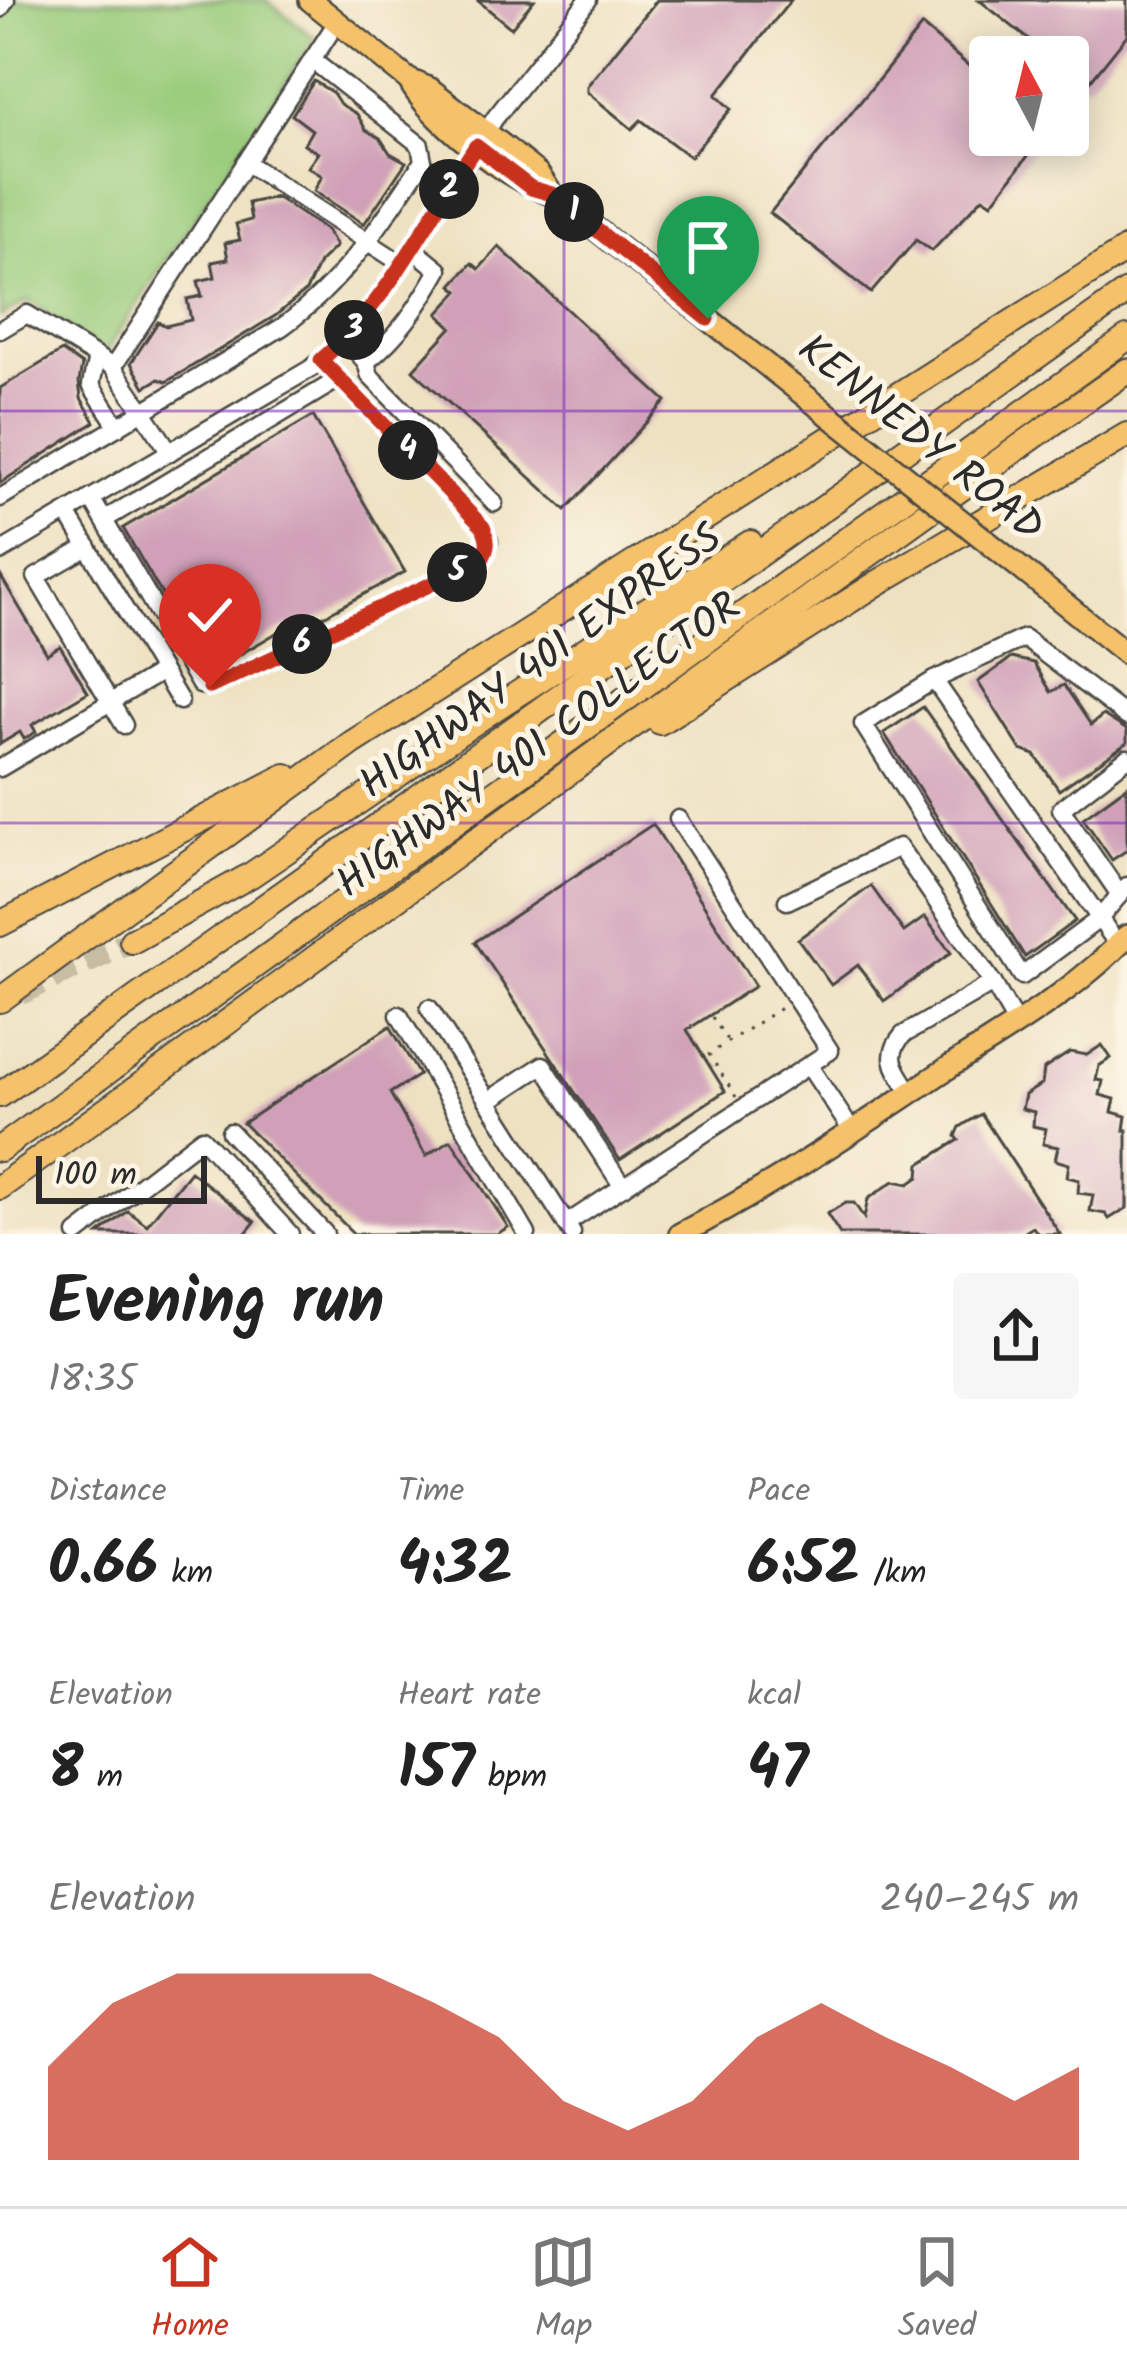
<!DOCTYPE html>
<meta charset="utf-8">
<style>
body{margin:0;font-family:Kalam,sans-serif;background:#f6f6f6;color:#222;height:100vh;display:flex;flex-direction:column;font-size:45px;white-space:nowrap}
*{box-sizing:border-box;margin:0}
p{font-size:39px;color:#767676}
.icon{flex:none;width:66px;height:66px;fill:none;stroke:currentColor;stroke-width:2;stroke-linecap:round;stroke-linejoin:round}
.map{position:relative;height:1234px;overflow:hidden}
.panel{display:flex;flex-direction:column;background:#fff;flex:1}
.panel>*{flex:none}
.needle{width:78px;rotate:353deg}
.controls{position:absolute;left:969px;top:36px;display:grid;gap:24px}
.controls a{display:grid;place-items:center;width:120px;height:120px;border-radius:12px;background:#fff;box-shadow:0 6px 30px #0003;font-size:60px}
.scale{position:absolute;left:36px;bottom:30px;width:171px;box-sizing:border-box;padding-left:12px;border:6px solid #2b2b2b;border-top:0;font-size:33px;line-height:42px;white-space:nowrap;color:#2b2b2b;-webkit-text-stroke:9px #fcf5e5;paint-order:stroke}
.pin{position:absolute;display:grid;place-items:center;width:102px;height:102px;color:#fff;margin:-123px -51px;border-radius:50% 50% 50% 0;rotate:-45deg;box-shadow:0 0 12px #0007}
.pin .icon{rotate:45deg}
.km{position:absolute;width:60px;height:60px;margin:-30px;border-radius:50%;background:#222;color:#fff;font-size:33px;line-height:60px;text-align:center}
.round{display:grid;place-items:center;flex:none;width:126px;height:126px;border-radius:12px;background:#f6f6f6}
.headline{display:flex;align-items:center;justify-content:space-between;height:204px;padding:0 48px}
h1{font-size:66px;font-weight:700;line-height:90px}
.stats{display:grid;grid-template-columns:repeat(3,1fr);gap:18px;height:204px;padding:12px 48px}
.stats div{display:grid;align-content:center}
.stats b{font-size:60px;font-weight:700}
.stats small{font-size:33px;font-weight:400}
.stats p{font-size:33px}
.chart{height:336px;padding:24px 48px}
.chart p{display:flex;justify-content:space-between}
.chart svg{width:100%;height:216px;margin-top:12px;fill:#c8321e;opacity:.7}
.tabs{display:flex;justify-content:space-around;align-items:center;height:168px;border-top:3px solid #e0e0e0;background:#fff;font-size:33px;color:#767676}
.tabs a{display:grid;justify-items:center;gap:6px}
.tabs .active{color:#c8321e}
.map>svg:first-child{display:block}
.green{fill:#99cc7c;stroke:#627c54;stroke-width:3}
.building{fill:#d0a0b8}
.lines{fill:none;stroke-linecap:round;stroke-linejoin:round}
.highway-tunnel{stroke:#c7bda3;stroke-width:24;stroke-dasharray:24 12;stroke-linecap:butt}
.minor-casing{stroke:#484642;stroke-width:21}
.major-casing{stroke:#484642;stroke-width:26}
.highway-casing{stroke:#484642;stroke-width:28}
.path{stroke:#484642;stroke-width:3;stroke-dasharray:3 9;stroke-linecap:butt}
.minor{stroke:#fff;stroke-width:16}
.major{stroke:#f5c16b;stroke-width:21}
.highway{stroke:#f5c16b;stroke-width:24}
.major-bridge-casing{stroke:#484642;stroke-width:26;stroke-linecap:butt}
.major-bridge{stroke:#f5c16b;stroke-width:21}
.route-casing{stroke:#fff;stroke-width:24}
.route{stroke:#c8321e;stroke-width:15}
.grid{fill:none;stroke:#7b2cbf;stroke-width:3;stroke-opacity:0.55}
.labels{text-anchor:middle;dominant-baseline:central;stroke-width:10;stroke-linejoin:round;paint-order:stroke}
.street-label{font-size:42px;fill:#2b2b2b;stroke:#fcf5e5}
</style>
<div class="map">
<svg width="1127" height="1234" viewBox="0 0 1127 1234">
<rect width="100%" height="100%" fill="#fcf5e5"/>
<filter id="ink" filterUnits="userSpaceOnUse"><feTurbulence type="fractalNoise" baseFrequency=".00833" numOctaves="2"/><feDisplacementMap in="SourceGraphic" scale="24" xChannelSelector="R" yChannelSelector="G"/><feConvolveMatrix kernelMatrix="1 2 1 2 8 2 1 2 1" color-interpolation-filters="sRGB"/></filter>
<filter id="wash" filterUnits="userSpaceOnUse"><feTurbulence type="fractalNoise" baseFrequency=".004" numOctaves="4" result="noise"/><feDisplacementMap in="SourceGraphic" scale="48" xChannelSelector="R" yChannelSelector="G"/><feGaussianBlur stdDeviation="2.7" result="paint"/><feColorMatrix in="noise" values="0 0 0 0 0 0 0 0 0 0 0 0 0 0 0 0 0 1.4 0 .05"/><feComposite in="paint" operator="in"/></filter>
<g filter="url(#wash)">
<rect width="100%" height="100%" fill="#eee1c1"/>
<!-- green -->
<polygon class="green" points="0,0 266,0 315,38 105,353 28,301 0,317"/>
<g id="blocks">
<!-- building -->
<g class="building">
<polygon points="477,0 534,0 511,28"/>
<polygon points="657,0 791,0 716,95 731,109 690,157 641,120 632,129 587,92 587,86"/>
<polygon points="979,0 1127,0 1127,35 1087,85 1068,71 1068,57 1051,57"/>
<polygon points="922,26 990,84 990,135 1044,135 992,203 983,197 932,251 916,240 871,293 770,213"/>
<polygon points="314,81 333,93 340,104 357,114 366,130 380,138 390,153 406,162 364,224 314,191 322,176 308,167 318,153 304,144 312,130 292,115"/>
<polygon points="276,197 326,230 336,246 319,263 306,291 275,316 166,382 159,379 145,387 131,363 158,322 166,326 191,320 187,299 202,296 198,281 215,277 212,262 228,259 225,243 240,240 236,224 251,220 248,203"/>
<polygon points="499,247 666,401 566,510 413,370 452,327 438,314 459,291 452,285 472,263 479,269"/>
<polygon points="62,351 82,365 79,382 81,398 95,422 0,483 0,388"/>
<polygon points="313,416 405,572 294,632 290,625 208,673 123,528"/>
<polygon points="0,575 47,654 60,646 88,692 32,725 36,732 24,739 20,732 0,744"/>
<polygon points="1011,658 1034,663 1051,692 1064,685 1091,725 1103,715 1127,730 1127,743 1059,790 1035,755 1021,750 978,682"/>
<polygon points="923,707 1075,921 1025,957 884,733"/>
<polygon points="1127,786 1127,850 1112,860 1083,818"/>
<polygon points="653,824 755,986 687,1030 725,1091 620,1160 475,942"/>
<polygon points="871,886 904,932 925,917 951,953 884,1001 858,965 831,985 798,939"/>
<polygon points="390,1026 419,1075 390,1093 426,1156 451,1140 508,1227 497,1234 354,1234 243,1123"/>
<polygon points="1102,1045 1111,1058 1099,1066 1096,1080 1103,1081 1100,1095 1115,1099 1112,1112 1126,1116 1124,1130 1127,1130 1127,1208 1109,1219 1106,1214 1090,1211 1093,1195 1078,1193 1079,1180 1067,1177 1069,1164 1055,1160 1058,1147 1043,1144 1046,1129 1033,1126 1034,1112 1022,1109 1025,1095 1042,1084 1044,1069 1070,1052 1087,1055"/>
<polygon points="981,1114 1060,1234 1038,1234 1033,1227 1022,1234 840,1234 827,1214 845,1203 854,1203 864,1218 868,1199 894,1181 909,1184 919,1177 920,1164 959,1140 956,1136 960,1127"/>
<polygon points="190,1171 255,1222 245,1234 99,1234 128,1211 147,1225"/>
</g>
</g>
</g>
<g filter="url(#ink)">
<use href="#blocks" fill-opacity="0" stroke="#484642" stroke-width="3"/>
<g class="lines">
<!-- highway-tunnel -->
<polyline class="highway-tunnel" points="20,993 132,941"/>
<!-- minor casing -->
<g class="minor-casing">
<g id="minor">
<polyline points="0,9 6,0"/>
<polyline points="245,162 402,264"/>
<polyline points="0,330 27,314 113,367"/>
<path d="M 345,339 L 366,362 C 399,336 418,307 439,270 L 412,248"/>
<polyline points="97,357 91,385 118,427"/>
<polyline points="366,362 370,376 494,503"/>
<polyline points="170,452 113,367 337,22"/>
<path d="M 0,498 L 282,327 C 343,283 382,223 423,161 L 420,145 L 312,60"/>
<polyline points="91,498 200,685 210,687 481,561 489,541 483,527 321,360"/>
<polyline points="67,513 180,701"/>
<polyline points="104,520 339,379"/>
<polyline points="88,547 36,577 124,725"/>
<polyline points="0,552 310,369 352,333 396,273 495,118 588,0"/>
<polyline points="934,680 1118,945"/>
<polyline points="1127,717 1024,638 934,680 863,724 1022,976 1099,919 1127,886"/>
<polyline points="0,768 161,672"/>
<polyline points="1120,895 1061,809 1127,758"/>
<path d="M 787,901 L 899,847 L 993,983 L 903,1035 C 883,1058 897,1070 911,1093"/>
<polyline points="993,983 1016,1023"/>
<polyline points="429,1008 572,1233"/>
<polyline points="399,1015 527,1234"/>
<polyline points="809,1066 852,1131"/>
<polyline points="488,1101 543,1065 623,1187"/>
<polyline points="230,1132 325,1234"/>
<polyline points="566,1224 830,1051 678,819"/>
<polyline points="77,1234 202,1138 290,1234"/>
</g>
</g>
<!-- major casing -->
<g class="major-casing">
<g id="major">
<polyline points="310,0 409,80 430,89 506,148 538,174 552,194 809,399"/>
<path d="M 409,80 C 429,119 509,181 551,194"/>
<polyline points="1044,587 1127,654"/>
<path d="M 680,1234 C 774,1186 860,1126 948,1068 C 1009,1028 1077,990 1127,936"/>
</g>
</g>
<!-- highway casing -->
<g class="highway-casing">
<g id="highway">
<polyline points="660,722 876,584 1127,435"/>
<polyline points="0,924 286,776"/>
<polyline points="132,941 251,875 494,709 750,543"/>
<polyline points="0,1000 352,743 1127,249"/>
<polyline points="0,1095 1127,292"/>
<polyline points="0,1149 1127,338"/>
<path d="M 0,1187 C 377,916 747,637 1127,371"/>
</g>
</g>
<!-- path -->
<g class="path">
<polyline points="712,1017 727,1040"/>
<polyline points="736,1097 709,1054 784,1006"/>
</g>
<!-- minor -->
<use href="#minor" class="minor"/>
<!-- major -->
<use href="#major" class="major"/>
<!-- highway -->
<use href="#highway" class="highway"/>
<!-- major-bridge casing -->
<g class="major-bridge-casing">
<polyline id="major-bridge" points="809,399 1044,587"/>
</g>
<!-- major-bridge -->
<use href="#major-bridge" class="major-bridge"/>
</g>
</g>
<g class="lines" filter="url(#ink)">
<!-- route casing -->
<g class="route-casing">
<path id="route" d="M 210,687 L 481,561 C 489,548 489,541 483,527 L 321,360 C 389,302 427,219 476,146 L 531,188 L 552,194 L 708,319"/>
</g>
<!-- route -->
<use href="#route" class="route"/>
</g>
<!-- grid -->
<path class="grid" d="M 564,0 L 564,1234M 0,411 L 1127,411M 0,823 L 1127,823"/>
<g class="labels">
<!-- street labels -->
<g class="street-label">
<text transform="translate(920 439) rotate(39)">KENNEDY ROAD</text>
<text transform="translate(541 662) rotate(-36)">HIGHWAY 401 EXPRESS</text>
<text transform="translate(539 746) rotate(-36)">HIGHWAY 401 COLLECTOR</text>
</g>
</g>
</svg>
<div class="controls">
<a><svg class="needle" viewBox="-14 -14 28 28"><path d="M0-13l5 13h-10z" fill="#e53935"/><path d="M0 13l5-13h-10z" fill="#767676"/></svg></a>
</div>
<div class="scale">100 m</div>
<div class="pin" style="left:708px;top:319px;background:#1e9e55"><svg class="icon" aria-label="arrive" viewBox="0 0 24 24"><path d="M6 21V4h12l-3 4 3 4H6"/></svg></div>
<div class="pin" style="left:210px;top:687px;background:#d93025"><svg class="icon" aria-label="check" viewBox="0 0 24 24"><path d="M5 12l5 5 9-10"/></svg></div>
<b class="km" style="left:574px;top:212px">1</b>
<b class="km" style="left:449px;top:189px">2</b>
<b class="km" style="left:354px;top:330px">3</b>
<b class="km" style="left:408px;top:450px">4</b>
<b class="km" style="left:457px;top:572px">5</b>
<b class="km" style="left:302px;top:644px">6</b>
</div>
<section class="panel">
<div class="headline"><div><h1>Evening run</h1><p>18:35</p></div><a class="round"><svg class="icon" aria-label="share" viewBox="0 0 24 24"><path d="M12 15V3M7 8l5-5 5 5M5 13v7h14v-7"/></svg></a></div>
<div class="stats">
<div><p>Distance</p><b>0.66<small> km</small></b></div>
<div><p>Time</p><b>4:32</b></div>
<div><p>Pace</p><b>6:52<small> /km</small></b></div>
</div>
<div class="stats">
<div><p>Elevation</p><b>8<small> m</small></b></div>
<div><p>Heart rate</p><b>157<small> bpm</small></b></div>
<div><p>kcal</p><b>47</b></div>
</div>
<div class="chart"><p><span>Elevation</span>240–245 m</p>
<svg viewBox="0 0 160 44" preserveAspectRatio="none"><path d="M0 44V25L10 12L20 6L30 6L40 6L50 6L60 12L70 19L80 32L90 38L100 32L110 19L120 12L130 19L140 25L150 32L160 25V44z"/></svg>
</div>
</section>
<nav class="tabs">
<a class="active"><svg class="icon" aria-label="home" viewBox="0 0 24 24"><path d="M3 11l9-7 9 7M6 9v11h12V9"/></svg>Home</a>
<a><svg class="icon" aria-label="map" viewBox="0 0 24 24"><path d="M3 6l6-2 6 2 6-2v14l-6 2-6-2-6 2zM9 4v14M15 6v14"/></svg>Map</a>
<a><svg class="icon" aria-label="saved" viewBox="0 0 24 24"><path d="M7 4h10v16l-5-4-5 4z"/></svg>Saved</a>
</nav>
